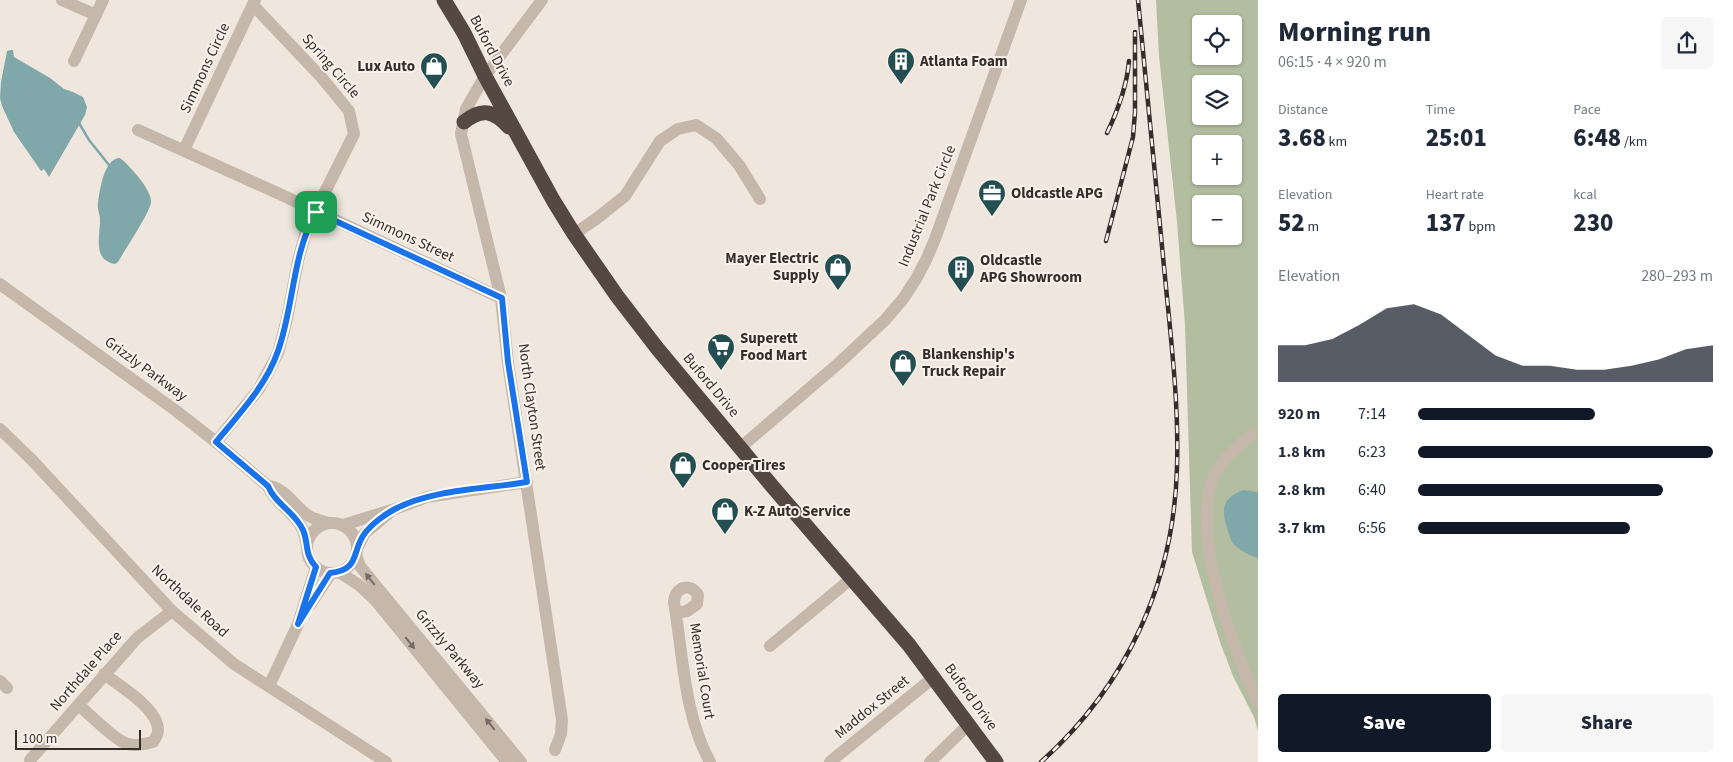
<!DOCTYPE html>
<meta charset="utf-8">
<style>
body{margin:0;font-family:"Source Sans 3",sans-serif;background:#f6f6f7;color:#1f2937;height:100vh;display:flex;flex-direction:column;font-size:19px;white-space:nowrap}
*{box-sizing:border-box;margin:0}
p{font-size:16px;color:#747a83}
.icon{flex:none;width:28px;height:28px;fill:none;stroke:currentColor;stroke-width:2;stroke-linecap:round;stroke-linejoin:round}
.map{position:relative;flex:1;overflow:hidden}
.details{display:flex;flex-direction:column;background:#fff;width:475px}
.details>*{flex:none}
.controls{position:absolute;left:1192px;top:15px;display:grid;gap:10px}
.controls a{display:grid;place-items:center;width:50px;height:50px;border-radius:5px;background:#fff;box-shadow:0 1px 4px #0004;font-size:25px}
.scale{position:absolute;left:15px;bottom:12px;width:126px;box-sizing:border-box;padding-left:5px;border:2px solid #352d29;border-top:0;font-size:14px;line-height:18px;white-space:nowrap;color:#352d29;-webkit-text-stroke:4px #f8f1ea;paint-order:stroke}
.pin{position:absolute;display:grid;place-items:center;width:42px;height:42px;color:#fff;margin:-21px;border-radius:10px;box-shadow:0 2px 8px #0006}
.round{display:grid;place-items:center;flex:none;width:52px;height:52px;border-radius:5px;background:#f6f6f7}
.head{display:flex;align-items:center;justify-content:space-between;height:85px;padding:0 20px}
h1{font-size:28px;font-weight:800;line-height:38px}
.figures{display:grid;grid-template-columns:repeat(3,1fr);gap:8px;height:85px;padding:5px 20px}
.figures div{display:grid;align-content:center}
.figures b{font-size:25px;font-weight:800}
.figures small{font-size:14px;font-weight:400}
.figures p{font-size:14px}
.chart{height:140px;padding:10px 20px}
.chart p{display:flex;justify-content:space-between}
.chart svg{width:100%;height:90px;margin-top:5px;fill:#111827;opacity:.7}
.primary-button{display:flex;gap:10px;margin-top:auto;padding:10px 20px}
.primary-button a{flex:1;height:58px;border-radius:5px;background:#111827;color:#fff;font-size:20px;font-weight:800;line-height:58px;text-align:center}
.primary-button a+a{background:#f6f6f7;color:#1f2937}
ul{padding:0 20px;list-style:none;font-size:16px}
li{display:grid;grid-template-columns:80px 60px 1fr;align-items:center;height:38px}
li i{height:12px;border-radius:6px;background:#111827}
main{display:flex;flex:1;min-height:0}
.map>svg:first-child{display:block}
.green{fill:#b3bd9f;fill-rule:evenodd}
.water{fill:#80a7a9}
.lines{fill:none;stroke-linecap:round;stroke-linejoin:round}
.stream{stroke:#80a7a9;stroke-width:2.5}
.minor{stroke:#c6b7ab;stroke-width:12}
.highway{stroke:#554842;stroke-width:15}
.rail-casing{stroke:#352d29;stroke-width:4.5}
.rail{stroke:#f8f1ea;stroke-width:2.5;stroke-dasharray:8;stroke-linecap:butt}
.oneway{fill:#766b64}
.route-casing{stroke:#fff;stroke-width:10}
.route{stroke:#1a73e8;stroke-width:6}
.labels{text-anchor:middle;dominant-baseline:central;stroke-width:4;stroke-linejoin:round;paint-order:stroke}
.street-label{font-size:15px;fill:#352d29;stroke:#f8f1ea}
.poi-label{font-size:15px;font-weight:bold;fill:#352d29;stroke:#f8f1ea;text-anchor:start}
</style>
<main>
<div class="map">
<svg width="1258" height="762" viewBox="0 0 1258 762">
<rect width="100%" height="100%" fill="#efe7de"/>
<!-- green -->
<path class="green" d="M 1156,0 L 1258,0 L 1258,731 L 1254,717 L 1233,676 L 1220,642 L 1192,552 L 1185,325 L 1177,222 L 1159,56 ZM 1201,24 L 1234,24 L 1234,56 L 1201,56 ZM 1201,84 L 1234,84 L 1234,116 L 1201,116 ZM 1201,144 L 1234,144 L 1234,176 L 1201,176 ZM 1201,204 L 1234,204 L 1234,236 L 1201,236 Z"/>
<!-- water -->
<g class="water">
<polygon points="11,50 13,50 14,57 50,78 64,89 73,92 83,97 87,107 85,115 49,177 44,169 41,171 14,132 2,106 0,98 1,82 7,51"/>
<path d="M 120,158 C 129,165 151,189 151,201 C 152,210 124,251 118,262 L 115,264 C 91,260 101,233 100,218 C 99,213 97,207 98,202 C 100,190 104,158 120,158 Z"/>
<path d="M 1243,490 L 1258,492 L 1258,558 C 1251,556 1243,552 1237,547 C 1231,543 1230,537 1228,531 C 1221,510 1221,499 1243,490 Z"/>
</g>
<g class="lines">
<!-- stream -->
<polyline class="stream" points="79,123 89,140 109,165"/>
<!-- minor -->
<g class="minor">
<polyline points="62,0 96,15"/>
<polyline points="542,0 485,76 466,109 461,134 501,298 508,363 562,720 561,734 555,750"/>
<polyline points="74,61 103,0"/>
<polyline points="138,130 284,196 501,298"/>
<polyline points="184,150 255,0"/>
<polyline points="574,234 596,219 625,196 660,141 678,129 696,125 716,138 739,165 760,199"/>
<path d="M 0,284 L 175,410 L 216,442 L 268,486 C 275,504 295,512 303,530 C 305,535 306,541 307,546"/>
<polyline points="0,429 32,460 172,611 234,664 386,762"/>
<path d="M 1251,434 C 1237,448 1218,462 1212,481 C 1197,527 1217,594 1232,638 C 1240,659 1247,681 1258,701"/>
<polyline points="216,442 259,389 278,353 287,319 298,261 307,228 354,134 349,111 322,78 253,5"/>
<polyline points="741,447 839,363 885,320 903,299 916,279 926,260 935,239 1021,0"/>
<path d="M 268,486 C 285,488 293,504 306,514 C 312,519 320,520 328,523"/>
<circle cx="332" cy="548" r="25"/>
<polyline points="343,525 395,509 427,497 527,482"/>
<polyline points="358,547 364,534 388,514"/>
<polyline points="356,555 360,566 372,581 521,762"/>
<polyline points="339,572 359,585 376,601 507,762"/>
<polyline points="310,605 331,573"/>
<path d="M 676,613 L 687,611 L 697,604 L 698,595 C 690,582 675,587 674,602 C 683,655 684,715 710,762"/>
<polyline points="770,646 852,578"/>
<polyline points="0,681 7,688"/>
<polyline points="269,686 298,624 316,567"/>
<path d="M 79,705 C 90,715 112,737 125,743 C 134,747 144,744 153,742 C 155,739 158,734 158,731 C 159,709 120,686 104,674"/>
<polyline points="30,760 137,638 172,611"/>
<polyline points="830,762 934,677"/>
<polyline points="930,762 969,724"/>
</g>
<!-- highway -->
<g class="highway">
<polyline points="444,0 464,33 485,76 553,200 574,234 617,296 657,348 772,486 909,645 996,762"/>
<path d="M 464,122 C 482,107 494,111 509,127"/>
</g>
<!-- rail casing -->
<g class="rail-casing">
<g id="rail">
<path d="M 1107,133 C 1118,110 1127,86 1129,61"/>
<polyline points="1106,241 1133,137 1135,112 1135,32"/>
<path d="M 1041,762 C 1127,685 1174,582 1177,467 C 1179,404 1171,340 1165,277 C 1156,185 1147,92 1138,0"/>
</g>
</g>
<!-- rail -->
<use href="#rail" class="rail"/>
</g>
<!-- one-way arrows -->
<defs><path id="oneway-solid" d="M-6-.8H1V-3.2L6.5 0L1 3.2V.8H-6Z" transform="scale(1.25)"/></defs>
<g class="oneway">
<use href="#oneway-solid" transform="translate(370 579) rotate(-129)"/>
<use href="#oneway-solid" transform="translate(410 643) rotate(51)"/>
<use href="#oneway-solid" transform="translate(490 724) rotate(-129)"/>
</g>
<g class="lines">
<!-- route casing -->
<g class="route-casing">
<path id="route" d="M 316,212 L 502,298 L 508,362 L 527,482 C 485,489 433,489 395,509 C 385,514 372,524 365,533 C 351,551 361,570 330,573 L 298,624 L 316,567 C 304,554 309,544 303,530 C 295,512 275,504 268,486 L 216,442 C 239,414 266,386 278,351 C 294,306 292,255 316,212 Z"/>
</g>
<!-- route -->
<use href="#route" class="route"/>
</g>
<!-- icons -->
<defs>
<g id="building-pin" transform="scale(1.4375)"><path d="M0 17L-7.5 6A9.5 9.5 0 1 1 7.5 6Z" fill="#244f52" stroke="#f8f1ea"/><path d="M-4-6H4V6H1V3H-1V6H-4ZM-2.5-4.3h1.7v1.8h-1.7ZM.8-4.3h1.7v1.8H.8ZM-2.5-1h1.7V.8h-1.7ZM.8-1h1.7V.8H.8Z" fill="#fff"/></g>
<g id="shop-pin" transform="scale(1.4375)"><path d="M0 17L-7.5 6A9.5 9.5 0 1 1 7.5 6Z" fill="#244f52" stroke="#f8f1ea"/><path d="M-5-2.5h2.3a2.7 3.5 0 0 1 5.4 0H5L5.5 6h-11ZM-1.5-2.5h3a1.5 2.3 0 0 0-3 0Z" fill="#fff"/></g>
<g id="office-pin" transform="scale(1.4375)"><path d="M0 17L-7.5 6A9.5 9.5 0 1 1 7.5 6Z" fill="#244f52" stroke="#f8f1ea"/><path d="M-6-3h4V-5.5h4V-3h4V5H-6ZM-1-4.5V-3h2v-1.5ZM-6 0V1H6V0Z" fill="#fff"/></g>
<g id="supermarket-pin" transform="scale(1.4375)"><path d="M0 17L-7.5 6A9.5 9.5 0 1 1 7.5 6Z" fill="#244f52" stroke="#f8f1ea"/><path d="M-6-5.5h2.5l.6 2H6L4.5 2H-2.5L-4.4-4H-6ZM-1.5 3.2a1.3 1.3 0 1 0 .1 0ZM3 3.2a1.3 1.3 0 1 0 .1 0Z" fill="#fff"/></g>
</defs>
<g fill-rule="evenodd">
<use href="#building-pin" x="901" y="61"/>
<use href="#shop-pin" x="434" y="66"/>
<use href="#office-pin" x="992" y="193"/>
<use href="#shop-pin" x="838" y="267"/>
<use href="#building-pin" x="961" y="269"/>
<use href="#supermarket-pin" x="721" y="347"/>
<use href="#shop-pin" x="903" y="363"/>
<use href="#shop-pin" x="683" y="465"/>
<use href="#shop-pin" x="725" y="511"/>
</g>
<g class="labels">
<!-- street labels -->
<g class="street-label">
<text transform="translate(492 51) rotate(62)">Buford Drive</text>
<text transform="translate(331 66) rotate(49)">Spring Circle</text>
<text transform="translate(205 68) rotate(-65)">Simmons Circle</text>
<text transform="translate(927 206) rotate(-68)">Industrial Park Circle</text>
<text transform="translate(408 237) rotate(25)">Simmons Street</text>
<text transform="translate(146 369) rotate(36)">Grizzly Parkway</text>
<text transform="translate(711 385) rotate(50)">Buford Drive</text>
<text transform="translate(532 407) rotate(82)">North Clayton Street</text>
<text transform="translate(190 601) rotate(43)">Northdale Road</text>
<text transform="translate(450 649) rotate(50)">Grizzly Parkway</text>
<text transform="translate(86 671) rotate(-49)">Northdale Place</text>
<text transform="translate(702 671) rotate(81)">Memorial Court</text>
<text transform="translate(971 697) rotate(54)">Buford Drive</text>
<text transform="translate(872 707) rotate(-39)">Maddox Street</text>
</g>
<!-- poi labels -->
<g class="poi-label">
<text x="920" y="61">Atlanta Foam</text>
<text x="415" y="66" text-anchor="end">Lux Auto</text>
<text x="1011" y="193">Oldcastle APG</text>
<text x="819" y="258" text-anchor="end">Mayer Electric<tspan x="819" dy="17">Supply</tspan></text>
<text x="980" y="260">Oldcastle<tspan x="980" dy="17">APG Showroom</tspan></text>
<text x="740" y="338">Superett<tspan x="740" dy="17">Food Mart</tspan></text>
<text x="922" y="354">Blankenship's<tspan x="922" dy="17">Truck Repair</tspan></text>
<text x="702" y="465">Cooper Tires</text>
<text x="744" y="511">K-Z Auto Service</text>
</g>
</g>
</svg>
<div class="controls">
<a><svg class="icon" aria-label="locate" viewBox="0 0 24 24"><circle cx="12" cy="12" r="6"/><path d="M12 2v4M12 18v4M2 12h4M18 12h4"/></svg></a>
<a><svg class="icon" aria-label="layers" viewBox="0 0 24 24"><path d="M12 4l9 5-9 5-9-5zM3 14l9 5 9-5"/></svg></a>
<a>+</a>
<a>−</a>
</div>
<div class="scale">100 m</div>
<div class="pin" style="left:316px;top:212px;background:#1e9e55"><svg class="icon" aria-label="arrive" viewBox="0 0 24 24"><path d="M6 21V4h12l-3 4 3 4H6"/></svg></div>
</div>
<section class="details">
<div class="head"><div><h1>Morning run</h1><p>06:15 · 4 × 920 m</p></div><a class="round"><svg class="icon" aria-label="share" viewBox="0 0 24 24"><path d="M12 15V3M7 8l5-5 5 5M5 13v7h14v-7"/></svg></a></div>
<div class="figures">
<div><p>Distance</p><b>3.68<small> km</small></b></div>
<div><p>Time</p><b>25:01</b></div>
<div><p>Pace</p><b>6:48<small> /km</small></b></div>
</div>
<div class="figures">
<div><p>Elevation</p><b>52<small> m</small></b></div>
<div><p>Heart rate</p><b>137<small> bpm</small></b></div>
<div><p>kcal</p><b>230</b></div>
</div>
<div class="chart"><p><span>Elevation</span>280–293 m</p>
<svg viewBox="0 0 160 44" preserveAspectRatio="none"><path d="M0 44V26L10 26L20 23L30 16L40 8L50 6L60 11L70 21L80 31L90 36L100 36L110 38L120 38L130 36L140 33L150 28L160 26V44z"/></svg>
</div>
<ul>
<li><b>920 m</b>7:14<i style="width:60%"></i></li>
<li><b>1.8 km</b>6:23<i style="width:100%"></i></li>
<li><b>2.8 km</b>6:40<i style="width:83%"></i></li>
<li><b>3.7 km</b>6:56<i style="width:72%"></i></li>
</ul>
<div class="primary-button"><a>Save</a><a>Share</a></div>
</section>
</main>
